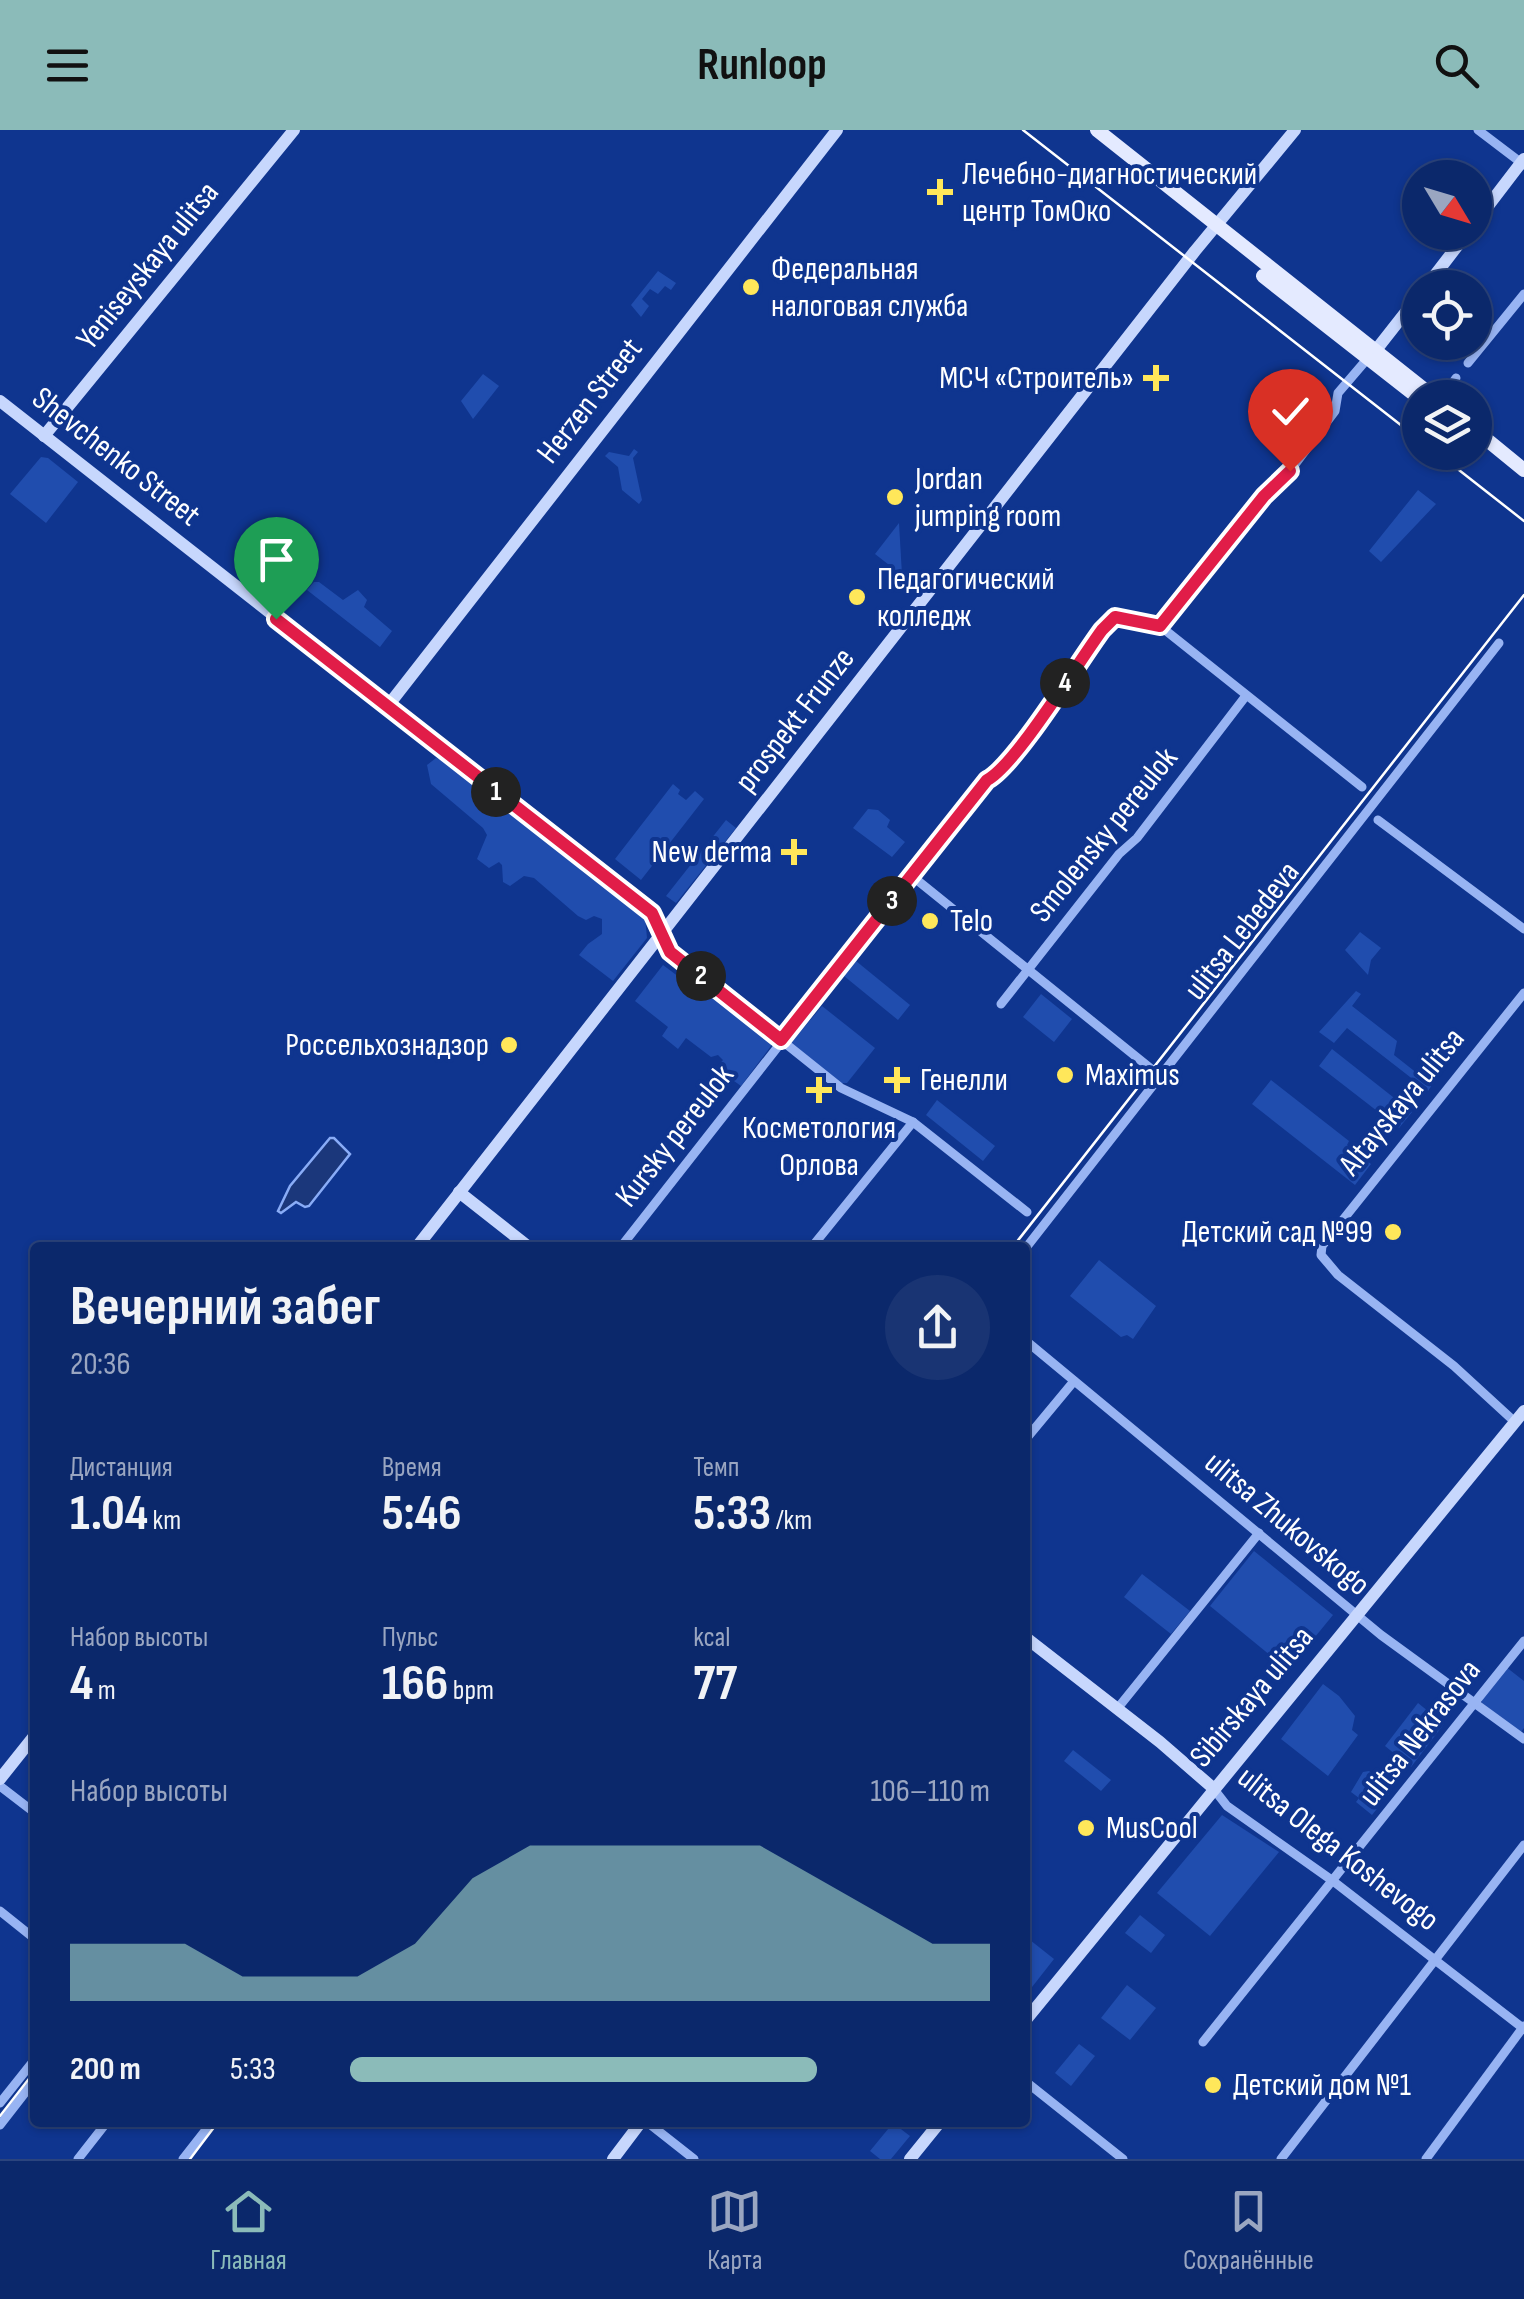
<!DOCTYPE html>
<html lang="ru">
<meta charset="utf-8">
<style>
body{margin:0;font-family:"Sofia Sans Condensed",sans-serif;background:#193473;color:#f1f3f6;height:100vh;display:flex;flex-direction:column;font-size:38px;white-space:nowrap}
*{box-sizing:border-box;margin:0}
p{font-size:32px;color:#9aa6c1}
.icon{flex:none;width:55px;height:55px;fill:none;stroke:currentColor;stroke-width:2;stroke-linecap:round;stroke-linejoin:round}
.map{position:relative;flex:1;overflow:hidden}
.drawer{position:absolute;left:30px;top:1112px;width:1000px;height:885px;display:flex;flex-direction:column;background:#0b286b;border-radius:10px;box-shadow:0 2px 8px #0004,0 0 0 2px #2b447e}
.drawer>*{flex:none}
.needle{width:65px;rotate:128deg}
.buttons{position:absolute;left:1402px;top:30px;display:grid;gap:20px}
.buttons a{display:grid;place-items:center;width:90px;height:90px;border-radius:50%;background:#0b286b;box-shadow:0 2px 8px #0004,0 0 0 2px #2b447e;font-size:50px}
.pin{position:absolute;display:grid;place-items:center;width:85px;height:85px;color:#fff;margin:-102px -42px;border-radius:50% 50% 50% 0;rotate:-45deg;box-shadow:0 0 10px #0007}
.pin .icon{rotate:45deg}
.km{position:absolute;width:50px;height:50px;margin:-25px;border-radius:50%;background:#222;color:#fff;font-size:28px;line-height:50px;text-align:center}
.round{display:grid;place-items:center;flex:none;width:105px;height:105px;border-radius:52px;background:#193473}
.overview{display:flex;align-items:center;justify-content:space-between;height:170px;padding:0 40px}
h1{font-size:55px;font-weight:700;line-height:75px}
.figures{display:grid;grid-template-columns:repeat(3,1fr);gap:15px;height:170px;padding:10px 40px}
.figures div{display:grid;align-content:center}
.figures b{font-size:50px;font-weight:700}
.figures small{font-size:28px;font-weight:400}
.figures p{font-size:28px}
.chart{height:280px;padding:20px 40px}
.chart p{display:flex;justify-content:space-between}
.chart svg{width:100%;height:180px;margin-top:10px;fill:#8bbbb9;opacity:.7}
ul{padding:0 40px;list-style:none;font-size:32px}
li{display:grid;grid-template-columns:160px 120px 1fr;align-items:center;height:75px}
li i{height:25px;border-radius:12px;background:#8bbbb9}
header{display:flex;justify-content:space-between;align-items:center;height:130px;padding:0 40px;background:#8bbbb9;color:#111;font-size:45px;font-weight:700}
.dock{display:flex;justify-content:space-around;align-items:center;height:140px;border-top:2px solid #2b447e;background:#0b286b;font-size:28px;color:#9aa6c1}
.dock a{display:grid;justify-items:center;gap:5px}
.dock .active{color:#8bbbb9}
.map>svg:first-child{display:block}
.green{fill:#204dae}
.water{fill:#1b377b;stroke:#89acf7;stroke-width:2.5}
.lines{fill:none;stroke-linecap:round;stroke-linejoin:round}
.street{stroke:#98b4f3;stroke-width:9}
.secondary{stroke:#c7d7fd;stroke-width:12}
.primary{stroke:#e4eaff;stroke-width:14}
.tram{stroke:#fff;stroke-width:2.5}
.route-casing{stroke:#fff;stroke-width:20}
.route{stroke:#e11d48;stroke-width:12}
.poi-dot{fill:#ffe75a;stroke:#0f358f;stroke-width:4}
.labels{text-anchor:middle;dominant-baseline:central;stroke-width:8;stroke-linejoin:round;paint-order:stroke}
.poi-label{font-size:32px;fill:#fff;stroke:#0f358f;text-anchor:start}
.street-label{font-size:32px;fill:#fff;stroke:#0f358f}
</style>
<header><svg class="icon" aria-label="menu" viewBox="0 0 24 24"><path d="M4 6h16M4 12h16M4 18h16"/></svg>Runloop<svg class="icon" aria-label="search" viewBox="0 0 24 24"><circle cx="10" cy="10" r="6"/><path d="M15 15l6 6"/></svg></header>
<div class="map">
<svg width="1524" height="2029" viewBox="0 0 1524 2029">
<rect width="100%" height="100%" fill="#0f358f"/>
<!-- green -->
<g class="green">
<polygon points="658,141 676,153 671,160 665,156 658,164 650,159 642,169 649,176 641,187 631,175"/>
<polygon points="483,244 499,256 473,289 461,271"/>
<polygon points="634,319 638,322 633,328 642,370 639,374 622,360 618,337 605,326 609,322 629,326"/>
<polygon points="41,327 48,328 78,352 46,393 10,364"/>
<polygon points="1418,360 1436,374 1381,432 1369,421"/>
<polygon points="899,393 902,445 875,424"/>
<polygon points="314,452 319,452 343,470 358,460 367,470 364,477 392,501 380,517 307,460"/>
<path d="M 436,628 L 442,630 L 564,723 C 587,750 617,764 645,786 L 647,808 L 613,851 L 579,825 L 588,814 L 602,804 L 602,789 L 594,786 L 586,790 L 578,786 L 534,748 L 524,746 L 510,756 L 503,752 L 502,735 L 499,732 L 489,738 L 477,729 L 487,705 L 483,698 L 431,654 L 427,635 Z"/>
<polygon points="673,654 680,660 678,664 686,670 695,661 704,669 641,750 615,729"/>
<polygon points="868,679 878,680 890,690 887,697 905,712 892,727 853,698"/>
<polygon points="726,690 736,698 676,773 666,766"/>
<polygon points="1360,802 1381,818 1371,830 1368,845 1345,820"/>
<polygon points="856,831 910,875 898,890 844,846"/>
<polygon points="663,835 683,850 690,842 772,910 771,916 741,956 716,938 723,930 718,925 711,927 686,908 678,919 662,906 668,897 635,871"/>
<polygon points="1356,861 1361,864 1352,876 1397,911 1394,925 1432,955 1428,961 1347,898 1334,913 1319,902"/>
<polygon points="1041,864 1072,889 1054,912 1023,887"/>
<polygon points="822,876 875,918 847,953 841,953 791,913"/>
<polygon points="1332,919 1412,982 1399,998 1319,936"/>
<polygon points="1271,950 1349,1011 1347,1015 1371,1034 1355,1055 1252,974"/>
<polygon points="937,970 995,1016 983,1031 926,985"/>
<polygon points="1099,1130 1156,1176 1133,1209 1127,1205 1121,1207 1070,1166"/>
<polygon points="1254,1421 1333,1485 1288,1540 1210,1476"/>
<polygon points="1142,1444 1190,1481 1171,1504 1124,1467"/>
<polygon points="1506,1537 1524,1551 1524,1598 1520,1603 1482,1573 1482,1569"/>
<polygon points="1323,1554 1339,1566 1355,1586 1352,1600 1358,1605 1328,1646 1281,1609"/>
<polygon points="1418,1573 1444,1594 1411,1637 1385,1616"/>
<polygon points="1073,1620 1111,1650 1101,1661 1064,1631"/>
<polygon points="1369,1641 1392,1660 1372,1685 1356,1672 1359,1668 1351,1662 1363,1642"/>
<polygon points="1222,1685 1279,1722 1210,1806 1157,1763"/>
<polygon points="1140,1785 1165,1805 1151,1823 1125,1803"/>
<polygon points="1025,1806 1054,1829 1025,1866"/>
<polygon points="1127,1855 1156,1878 1130,1910 1101,1888"/>
<polygon points="1079,1914 1095,1926 1071,1956 1055,1943"/>
<polygon points="893,1993 910,2006 891,2029 880,2029 870,2021"/>
</g>
<!-- water -->
<polygon class="water" points="330,1008 334,1008 350,1024 309,1076 305,1077 296,1072 281,1083 278,1081 290,1056"/>
<g class="lines">
<!-- street -->
<g class="street">
<polyline points="1478,0 1524,35"/>
<polyline points="1468,233 1524,164"/>
<polyline points="1442,268 1456,248"/>
<polyline points="1160,496 1263,365 1290,341 1335,281 1338,263 1368,228"/>
<polyline points="1378,690 1524,799"/>
<polyline points="912,746 1160,946"/>
<polyline points="662,803 670,821 841,958 913,992 1027,1082"/>
<polyline points="1001,874 1119,724 1137,708 1245,567"/>
<path d="M 620,1118 L 987,650 C 999,644 1006,632 1014,622 C 1049,578 1076,527 1115,487 L 1160,496 L 1362,657"/>
<polyline points="811,1118 913,992"/>
<polyline points="1025,1119 1499,513"/>
<polyline points="1025,1210 1381,1505 1524,1609"/>
<polyline points="1515,1292 1454,1236 1338,1145 1321,1125 1322,1116 1524,863"/>
<polyline points="1025,1310 1074,1251"/>
<polyline points="1117,1579 1259,1403"/>
<polyline points="0,1656 35,1683"/>
<polyline points="1213,1658 1227,1676 1333,1751 1524,1899"/>
<polyline points="0,1781 35,1809"/>
<polyline points="1203,1912 1524,1511"/>
<polyline points="1025,1951 1123,2029"/>
<polyline points="0,1973 35,1929"/>
<polyline points="647,1992 694,2029"/>
<polyline points="0,1995 35,1950"/>
<polyline points="78,2029 107,1992"/>
<polyline points="183,2029 212,1992"/>
<polyline points="1281,2029 1524,1715"/>
<polyline points="1426,2029 1524,1896"/>
</g>
<!-- secondary -->
<g class="secondary">
<polyline points="1475,93 1524,29"/>
<polyline points="1425,158 1468,102"/>
<polyline points="1376,220 1420,164"/>
<polyline points="0,271 653,783 662,803"/>
<polyline points="44,306 294,0"/>
<polyline points="387,577 837,0"/>
<polyline points="459,1062 530,1118"/>
<polyline points="416,1118 1195,121 1295,0"/>
<polyline points="1025,1507 1160,1612 1213,1658"/>
<polyline points="0,1649 35,1605"/>
<polyline points="1025,1891 1524,1281"/>
<polyline points="613,2029 641,1992"/>
<polyline points="910,2029 940,1992"/>
</g>
<!-- primary -->
<g class="primary">
<polyline points="1097,0 1435,268"/>
<polyline points="1263,146 1420,269"/>
<polyline points="1475,300 1524,340"/>
</g>
<!-- tram -->
<g class="tram">
<polyline points="1023,0 1420,310"/>
<polyline points="1436,322 1524,391"/>
<polyline points="1012,1118 1524,465"/>
<polyline points="0,1986 35,1941"/>
<polyline points="190,2029 218,1992"/>
</g>
</g>
<g class="lines">
<!-- route casing -->
<g class="route-casing">
<path id="route" d="M 276,489 L 652,783 L 670,822 L 781,910 L 987,650 C 1015,636 1079,531 1102,500 L 1115,487 L 1160,496 L 1264,366 L 1290,341"/>
</g>
<!-- route -->
<use href="#route" class="route"/>
</g>
<!-- markers -->
<g class="poi-dot">
<path d="M935 47h10v10h10v10h-10v10h-10v-10h-10v-10h10z"/>
<circle cx="751" cy="157" r="10"/>
<path d="M1151 233h10v10h10v10h-10v10h-10v-10h-10v-10h10z"/>
<circle cx="895" cy="367" r="10"/>
<circle cx="857" cy="467" r="10"/>
<path d="M789 707h10v10h10v10h-10v10h-10v-10h-10v-10h10z"/>
<circle cx="930" cy="791" r="10"/>
<circle cx="509" cy="915" r="10"/>
<circle cx="1065" cy="945" r="10"/>
<path d="M892 935h10v10h10v10h-10v10h-10v-10h-10v-10h10z"/>
<path d="M814 945h10v10h10v10h-10v10h-10v-10h-10v-10h10z"/>
<circle cx="1393" cy="1102" r="10"/>
<circle cx="1086" cy="1698" r="10"/>
<circle cx="1213" cy="1955" r="10"/>
</g>
<g class="labels">
<!-- poi labels -->
<g class="poi-label">
<text x="962" y="44">Лечебно-диагностический<tspan x="962" dy="37">центр ТомОко</tspan></text>
<text x="771" y="139">Федеральная<tspan x="771" dy="37">налоговая служба</tspan></text>
<text x="1134" y="248" text-anchor="end">МСЧ «Строитель»</text>
<text x="915" y="349">Jordan<tspan x="915" dy="37">jumping room</tspan></text>
<text x="877" y="449">Педагогический<tspan x="877" dy="37">колледж</tspan></text>
<text x="772" y="722" text-anchor="end">New derma</text>
<text x="950" y="791">Telo</text>
<text x="489" y="915" text-anchor="end">Россельхознадзор</text>
<text x="1085" y="945">Maximus</text>
<text x="920" y="950">Генелли</text>
<text x="819" y="998" text-anchor="middle">Косметология<tspan x="819" dy="37">Орлова</tspan></text>
<text x="1373" y="1102" text-anchor="end">Детский сад №99</text>
<text x="1106" y="1698">MusCool</text>
<text x="1233" y="1955">Детский дом №1</text>
</g>
<!-- street labels -->
<g class="street-label">
<text transform="translate(148 136) rotate(-51)">Yeniseyskaya ulitsa</text>
<text transform="translate(590 271) rotate(-52)">Herzen Street</text>
<text transform="translate(116 327) rotate(38)">Shevchenko Street</text>
<text transform="translate(795 590) rotate(-52)">prospekt Frunze</text>
<text transform="translate(1104 705) rotate(-51)">Smolensky pereulok</text>
<text transform="translate(1242 801) rotate(-52)">ulitsa Lebedeva</text>
<text transform="translate(1402 972) rotate(-51)">Altayskaya ulitsa</text>
<text transform="translate(675 1006) rotate(-52)">Kursky pereulok</text>
<text transform="translate(1287 1394) rotate(40)">ulitsa Zhukovskogo</text>
<text transform="translate(1252 1567) rotate(-50)">Sibirskaya ulitsa</text>
<text transform="translate(1420 1603) rotate(-52)">ulitsa Nekrasova</text>
<text transform="translate(1338 1719) rotate(38)">ulitsa Olega Koshevogo</text>
</g>
</g>
</svg>
<div class="buttons">
<a><svg class="needle" viewBox="-14 -14 28 28"><path d="M0-13l5 13h-10z" fill="#e53935"/><path d="M0 13l5-13h-10z" fill="#9aa6c1"/></svg></a>
<a><svg class="icon" aria-label="locate" viewBox="0 0 24 24"><circle cx="12" cy="12" r="6"/><path d="M12 2v4M12 18v4M2 12h4M18 12h4"/></svg></a>
<a><svg class="icon" aria-label="layers" viewBox="0 0 24 24"><path d="M12 4l9 5-9 5-9-5zM3 14l9 5 9-5"/></svg></a>
</div>
<div class="pin" style="left:276px;top:489px;background:#1e9e55"><svg class="icon" aria-label="arrive" viewBox="0 0 24 24"><path d="M6 21V4h12l-3 4 3 4H6"/></svg></div>
<div class="pin" style="left:1290px;top:341px;background:#d93025"><svg class="icon" aria-label="check" viewBox="0 0 24 24"><path d="M5 12l5 5 9-10"/></svg></div>
<b class="km" style="left:496px;top:662px">1</b>
<b class="km" style="left:701px;top:846px">2</b>
<b class="km" style="left:892px;top:771px">3</b>
<b class="km" style="left:1065px;top:553px">4</b>
<section class="drawer">
<div class="overview"><div><h1>Вечерний забег</h1><p>20:36</p></div><a class="round"><svg class="icon" aria-label="share" viewBox="0 0 24 24"><path d="M12 15V3M7 8l5-5 5 5M5 13v7h14v-7"/></svg></a></div>
<div class="figures">
<div><p>Дистанция</p><b>1.04<small> km</small></b></div>
<div><p>Время</p><b>5:46</b></div>
<div><p>Темп</p><b>5:33<small> /km</small></b></div>
</div>
<div class="figures">
<div><p>Набор высоты</p><b>4<small> m</small></b></div>
<div><p>Пульс</p><b>166<small> bpm</small></b></div>
<div><p>kcal</p><b>77</b></div>
</div>
<div class="chart"><p><span>Набор высоты</span>106–110 m</p>
<svg viewBox="0 0 160 44" preserveAspectRatio="none"><path d="M0 44V30L10 30L20 30L30 38L40 38L50 38L60 30L70 14L80 6L90 6L100 6L110 6L120 6L130 14L140 22L150 30L160 30V44z"/></svg>
</div>
<ul>
<li><b>200 m</b>5:33<i style="width:73%"></i></li>
</ul>
</section>
</div>
<nav class="dock">
<a class="active"><svg class="icon" aria-label="home" viewBox="0 0 24 24"><path d="M3 11l9-7 9 7M6 9v11h12V9"/></svg>Главная</a>
<a><svg class="icon" aria-label="map" viewBox="0 0 24 24"><path d="M3 6l6-2 6 2 6-2v14l-6 2-6-2-6 2zM9 4v14M15 6v14"/></svg>Карта</a>
<a><svg class="icon" aria-label="saved" viewBox="0 0 24 24"><path d="M7 4h10v16l-5-4-5 4z"/></svg>Сохранённые</a>
</nav>
